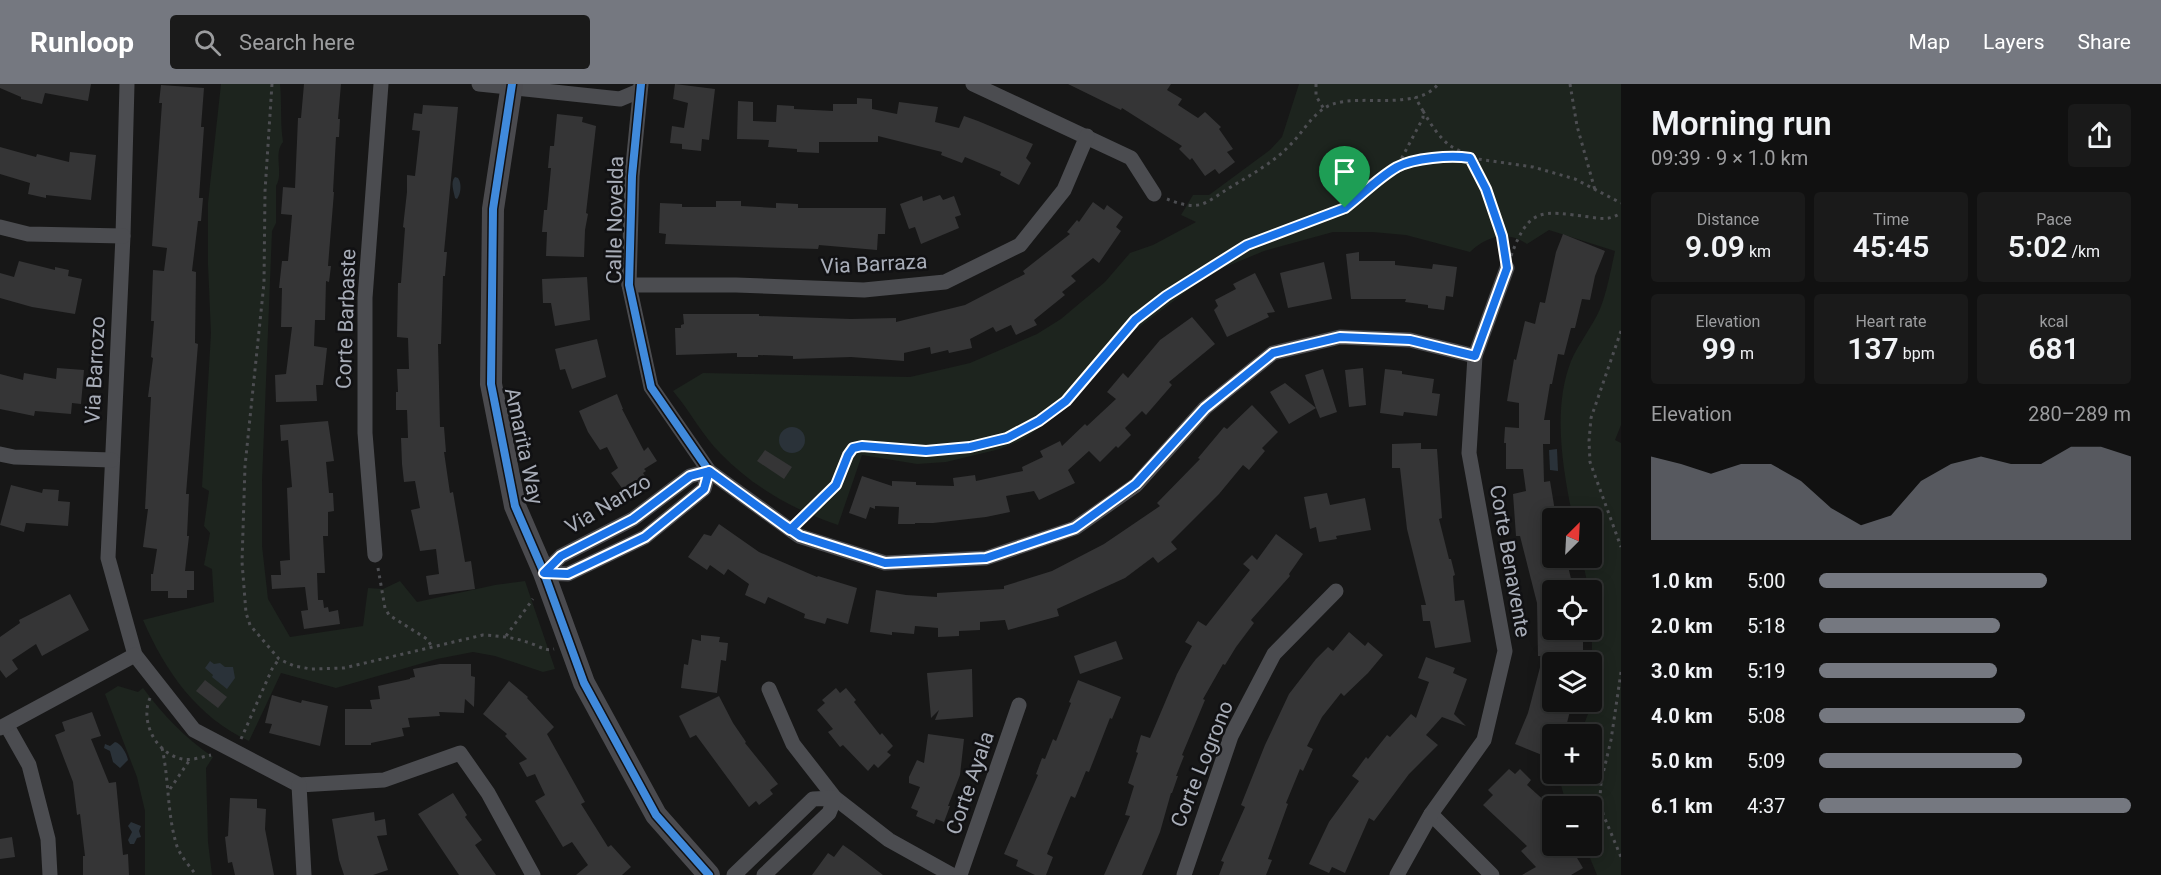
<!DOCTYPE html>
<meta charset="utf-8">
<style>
body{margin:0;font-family:Roboto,sans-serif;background:#1a1a1a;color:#f1f3f6;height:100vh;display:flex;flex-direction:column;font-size:22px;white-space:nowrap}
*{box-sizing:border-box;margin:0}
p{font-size:20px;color:#9c9d9f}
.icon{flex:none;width:33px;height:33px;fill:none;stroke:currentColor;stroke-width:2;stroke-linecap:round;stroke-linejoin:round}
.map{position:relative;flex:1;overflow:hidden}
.drawer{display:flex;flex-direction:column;background:#111;width:540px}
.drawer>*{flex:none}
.needle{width:39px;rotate:24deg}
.buttons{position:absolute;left:1542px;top:424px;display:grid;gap:12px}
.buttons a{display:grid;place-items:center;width:60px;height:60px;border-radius:6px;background:#111;box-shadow:0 3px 15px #0003,0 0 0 2px #303131;font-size:30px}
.pin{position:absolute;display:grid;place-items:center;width:51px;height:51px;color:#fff;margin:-62px -26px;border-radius:50% 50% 50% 0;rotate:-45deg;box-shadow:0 0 6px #0007}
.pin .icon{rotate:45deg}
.round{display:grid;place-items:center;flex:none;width:63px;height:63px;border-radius:6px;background:#1a1a1a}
.head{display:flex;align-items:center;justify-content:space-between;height:102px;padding:0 30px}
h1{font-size:33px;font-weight:600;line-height:45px}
.stats{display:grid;grid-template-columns:repeat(3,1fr);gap:9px;height:102px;padding:6px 30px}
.stats div{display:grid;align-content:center;border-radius:6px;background:#1a1a1a;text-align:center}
.stats b{font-size:30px;font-weight:600}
.stats small{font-size:16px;font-weight:400}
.stats p{font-size:16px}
.chart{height:168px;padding:12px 30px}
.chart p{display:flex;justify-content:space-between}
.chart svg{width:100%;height:108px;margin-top:6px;fill:#757880;opacity:.7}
ul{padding:0 30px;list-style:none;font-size:20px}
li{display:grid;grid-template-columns:96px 72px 1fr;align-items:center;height:45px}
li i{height:15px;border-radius:8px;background:#757880}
header{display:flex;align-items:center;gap:36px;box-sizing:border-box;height:84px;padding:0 30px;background:#757880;color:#fff}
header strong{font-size:28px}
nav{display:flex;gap:33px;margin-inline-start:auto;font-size:21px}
.search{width:420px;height:54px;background:#1a1a1a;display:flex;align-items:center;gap:15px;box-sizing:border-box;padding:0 21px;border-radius:6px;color:#9c9d9f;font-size:22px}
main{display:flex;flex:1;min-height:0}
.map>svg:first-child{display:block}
.green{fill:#1d241e}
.water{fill:#2a3239}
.building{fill:#353536}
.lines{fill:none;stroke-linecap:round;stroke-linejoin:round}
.path{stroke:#4d4e52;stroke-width:3;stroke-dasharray:3 4.5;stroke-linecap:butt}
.street{stroke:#4b4c50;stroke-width:15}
.secondary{stroke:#4a4a4e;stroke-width:22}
.cycleway-casing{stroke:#111113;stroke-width:11}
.cycleway{stroke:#408adc;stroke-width:8}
.route-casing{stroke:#fff;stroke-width:12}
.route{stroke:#1a73e8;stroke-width:8}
.labels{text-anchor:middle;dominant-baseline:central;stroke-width:5;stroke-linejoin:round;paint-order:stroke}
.street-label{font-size:21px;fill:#a8adb8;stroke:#111113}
</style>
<header>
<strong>Runloop</strong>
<div class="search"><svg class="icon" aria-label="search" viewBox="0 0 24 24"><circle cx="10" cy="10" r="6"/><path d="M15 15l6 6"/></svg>Search here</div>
<nav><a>Map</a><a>Layers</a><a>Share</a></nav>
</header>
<main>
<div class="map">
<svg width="1621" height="791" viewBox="0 0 1621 791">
<rect width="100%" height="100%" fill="#171717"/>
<!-- green -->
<g class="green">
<path d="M 221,0 L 280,0 C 282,21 280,37 283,58 C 273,70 284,89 276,102 L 276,139 L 272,147 L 262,397 L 262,462 L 268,515 L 290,553 L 363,542 L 368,504 L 383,505 L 400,497 L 417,518 L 495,501 L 525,497 L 555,585 L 543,588 L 495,572 L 473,568 L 437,575 L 336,604 L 281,589 L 249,657 C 197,633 165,587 143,536 L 214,518 L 212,485 L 204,481 L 210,449 L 204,442 L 209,407 L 202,403 L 211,249 L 208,181 L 208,119 Z"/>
<path d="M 1299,0 L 1621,0 L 1621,341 L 1615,356 L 1621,359 L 1621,791 L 1597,791 L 1585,762 L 1592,762 L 1592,723 L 1567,723 L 1561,701 L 1567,690 L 1592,690 L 1592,651 L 1580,651 L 1591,622 L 1589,618 L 1592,618 L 1592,507 L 1589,507 L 1582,474 L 1592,474 L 1592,435 L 1573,435 C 1563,385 1552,326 1571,277 C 1579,259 1592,243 1600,225 C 1607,208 1611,185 1615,167 L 1549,146 L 1527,160 C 1508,146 1486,152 1470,168 L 1406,151 L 1372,148 L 1333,148 L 1264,167 L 1223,184 L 1192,203 L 1130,250 L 1069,322 L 1024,355 L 1000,365 L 946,378 L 917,380 L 862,371 L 838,441 C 794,426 753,403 721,370 C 702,351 690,327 673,307 L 703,289 L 910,293 L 970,279 L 1037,250 L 1061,235 L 1105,198 L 1130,169 L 1153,161 L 1196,138 L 1181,131 L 1193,111 L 1209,111 L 1270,66 L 1282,53 Z"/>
<path d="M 118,602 L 138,608 L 143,604 C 163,631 185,654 213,673 L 206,684 L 208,758 L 212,791 L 145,791 L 145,727 L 137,693 L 105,610 Z"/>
</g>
<!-- water -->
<g class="water">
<path d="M 455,93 L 458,94 C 462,99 461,110 457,115 L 455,114 C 454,108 450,98 455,93 Z"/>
<circle cx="792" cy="356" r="13"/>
<polygon points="1557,365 1558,387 1550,386 1549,366"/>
<polygon points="210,577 214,580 220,579 225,583 233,583 235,594 227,605 212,593 213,591 205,584"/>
<path d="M 115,658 C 121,659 127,670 128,676 L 120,684 L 113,678 L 110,667 L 104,664 L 105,660 L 110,662 Z"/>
<polygon points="131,738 141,742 139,747 141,753 137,754 134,760 130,760 128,756 132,748 128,742"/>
</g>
<!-- building -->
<g class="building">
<polygon points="0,0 91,0 88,17 45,9 42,20 21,15 21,13 0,4"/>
<polygon points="304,0 341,0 338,35 340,35 339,53 336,53 333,108 334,108 328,182 331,182 329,198 326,197 325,236 315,236 314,262 327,264 323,301 316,301 317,317 276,318 275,291 286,290 292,243 281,243 282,204 279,204 282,177 288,177 292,131 281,130 283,103 295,104 298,34 301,34"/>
<polygon points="675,0 715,5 709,56 702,55 701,67 682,65 682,60 670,59 672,42 684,44 688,19 673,15"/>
<polygon points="1068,0 1171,0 1167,6 1182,15 1178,21 1198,34 1205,28 1221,43 1219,45 1233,65 1227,68 1235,78 1219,90 1215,85 1205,92 1192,74 1190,76 1179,65 1182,62 1122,24 1121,26"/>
<polygon points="161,1 204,4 201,43 204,43 199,114 203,114 201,137 198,137 192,187 196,188 195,259 198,260 186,410 189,410 187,452 189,452 185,487 194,487 194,506 187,506 187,514 168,514 168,507 151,507 151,490 153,490 157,465 143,463 148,425 145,425 151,313 148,313 153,274 151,273 154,237 151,237 153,186 164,187 167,164 152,162 162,19 159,19"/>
<polygon points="857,14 872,15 872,25 897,30 899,18 938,23 935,38 959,44 964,32 978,37 1033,60 1026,74 1031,79 1019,101 1000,91 1001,88 965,73 962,79 941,71 942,68 878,52 878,58 819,58 819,69 797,68 797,65 768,63 769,56 737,55 738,17 753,18 753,37 776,38 777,21 794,22 794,25 833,27 833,20 857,20"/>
<polygon points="423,21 458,23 444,168 447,168 445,192 443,192 441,260 438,260 440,343 444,343 446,368 444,368 450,409 453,408 465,478 471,477 475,505 429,511 426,492 439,490 436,465 420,467 411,426 420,424 415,397 404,398 402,380 401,354 408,354 407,326 396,326 396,308 398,308 397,285 409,285 408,254 397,253 398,199 401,199 405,144 403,143 407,108 407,91 415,92 420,47 412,46 414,29 422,30"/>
<polygon points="557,30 583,33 582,38 596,42 586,129 588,130 585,146 584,173 546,172 547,148 542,148 544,126 547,126 551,84 548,84 550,62 554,62"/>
<polygon points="0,63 36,73 37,70 69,78 70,68 96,71 91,116 46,111 46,114 28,110 30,99 0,90"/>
<polygon points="940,111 943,116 954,112 961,131 955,133 959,144 921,160 915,143 909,145 900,120 922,112 923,117"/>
<polygon points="716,117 741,117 741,122 776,124 776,119 798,120 798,124 886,124 885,150 878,150 877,166 819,161 818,165 665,160 666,150 659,149 660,119 682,120 682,123 716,123"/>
<polygon points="1093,118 1104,126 1107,121 1123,133 1116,143 1121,147 1099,179 1093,174 1071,192 1076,197 1062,208 1065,211 1034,236 1037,241 1016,251 1011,241 996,248 993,243 970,255 972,264 949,269 948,266 931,270 930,263 904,269 904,277 851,273 793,275 793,272 758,271 758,273 737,273 737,269 676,271 675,244 681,244 681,241 684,240 683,230 759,230 759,232 851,235 896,234 896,238 965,221 1025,190 1023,187 1070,150 1067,148 1077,136 1079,138"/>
<polygon points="1563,150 1605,167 1595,192 1590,216 1582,215 1575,244 1571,244 1564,271 1558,270 1552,300 1550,300 1544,336 1550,336 1550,360 1543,360 1544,398 1550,397 1554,421 1552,474 1566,474 1574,507 1552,507 1552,546 1578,546 1578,554 1583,554 1583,578 1552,578 1552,619 1571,623 1566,643 1552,640 1552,675 1515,660 1528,629 1543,572 1538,572 1537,519 1520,452 1516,452 1513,410 1526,407 1523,385 1506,385 1506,359 1504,359 1505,343 1519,344 1519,319 1507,317 1514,275 1516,276 1525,237 1535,240 1540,218 1545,219 1556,168"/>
<polygon points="1359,168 1359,177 1395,177 1395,181 1432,185 1433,180 1457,183 1453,213 1446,212 1444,226 1428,224 1428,221 1405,218 1406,215 1351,215 1346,170"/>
<polygon points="19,177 55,186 55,183 69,186 68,192 82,195 75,230 32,223 0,214 0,189 14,193"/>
<polygon points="1324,178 1332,215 1288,224 1280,189"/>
<polygon points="1255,189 1275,228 1267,229 1269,233 1227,253 1214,226 1218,222 1215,216 1236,205 1233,200"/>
<polygon points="587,193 590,236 555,242 551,219 543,219 542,195"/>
<polygon points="1192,233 1215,260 1169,298 1172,301 1146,331 1142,327 1125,344 1131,351 1118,364 1116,362 1100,378 1089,367 1068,386 1075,399 1039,416 1034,407 1006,412 1010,428 986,433 933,439 915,439 915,440 898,440 899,423 875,422 875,425 870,423 866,435 849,429 862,392 892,402 892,397 916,398 916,401 954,402 953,394 975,391 976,397 1023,387 1022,383 1043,373 1040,367 1060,357 1062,362 1085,340 1087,342 1116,315 1107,308 1123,289 1128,294 1160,256"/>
<polygon points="597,255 606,293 572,305 565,285 560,286 555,265"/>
<polygon points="57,284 84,286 81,320 72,319 71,330 35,327 34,332 0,325 0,290 23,296 24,289 56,295"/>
<polygon points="1363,284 1366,321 1349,323 1345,286"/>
<polygon points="1323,285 1337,328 1320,334 1316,324 1289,340 1270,308 1285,299 1316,324 1305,291"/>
<polygon points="1385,285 1402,287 1402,290 1434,295 1432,309 1440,310 1437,332 1404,328 1403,332 1380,329"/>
<polygon points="617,310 623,325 622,325 644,367 648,363 657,377 644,385 646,387 643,389 645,392 624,407 611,389 618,384 607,363 600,366 588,348 579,327"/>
<polygon points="1252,321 1278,348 1262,364 1265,367 1249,386 1243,381 1219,410 1171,458 1177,465 1158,479 1153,473 1125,494 1057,525 1059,532 1008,546 1005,536 980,538 980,546 959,547 959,552 938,553 938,544 915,542 914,550 892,548 892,551 870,548 876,506 906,511 937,513 937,509 1004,505 1004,502 1052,487 1104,460 1160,422 1157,419 1200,375 1198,374 1224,343 1227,345"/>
<polygon points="328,337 334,377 326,378 329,409 333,409 334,427 328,428 328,452 323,452 325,489 317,489 318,516 323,516 324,524 328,523 329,528 338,526 340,540 304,545 301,527 308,526 305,503 272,505 271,491 281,491 280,477 290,476 287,404 292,403 288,356 281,357 280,341"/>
<polygon points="1421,359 1421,365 1437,365 1442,434 1439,435 1449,475 1451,475 1455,491 1453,492 1455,517 1464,516 1471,558 1435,564 1430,537 1423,537 1421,521 1426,521 1407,445 1400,384 1392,384 1392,360"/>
<polygon points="765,366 792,383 784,395 757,377"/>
<polygon points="11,401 42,409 43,405 59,406 58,417 70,418 68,442 26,439 24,448 0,441"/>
<polygon points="1327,409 1330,421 1365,414 1371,446 1336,452 1337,455 1319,458 1316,443 1310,445 1304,413"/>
<polygon points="719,440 759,468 817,493 818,492 857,504 848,540 827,534 825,540 804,534 805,530 768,513 765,520 745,511 749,500 728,485 724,491 710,481 707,486 688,473 704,450 711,452"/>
<polygon points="1276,450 1303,470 1289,490 1290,492 1251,536 1254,539 1236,563 1225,581 1223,580 1203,615 1205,616 1182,671 1184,672 1176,692 1178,692 1172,709 1171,709 1160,748 1142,791 1104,791 1130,732 1125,731 1134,702 1128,699 1138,669 1136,668 1141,651 1150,654 1177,590 1192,562 1185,558 1198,537 1206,542 1250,486 1243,480 1252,471 1257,476"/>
<polygon points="70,510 89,546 42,572 36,560 12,576 18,585 6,594 0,586 0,553 20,539 19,536"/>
<polygon points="1349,548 1365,562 1368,558 1383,571 1368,589 1344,612 1341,609 1322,633 1307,662 1313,665 1303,687 1300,685 1286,719 1288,720 1268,775 1272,776 1266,791 1219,791 1224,778 1221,777 1245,723 1241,721 1265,661 1289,610 1316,575 1328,563 1333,567"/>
<polygon points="701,551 720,553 719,558 728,559 726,577 721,576 717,609 681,604 684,580 688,581 692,555 701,557"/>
<polygon points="1116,557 1123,575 1080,590 1074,572"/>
<polygon points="1426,573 1455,584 1453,589 1467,595 1454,630 1466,642 1442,633 1426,651 1438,661 1409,690 1374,737 1369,734 1345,789 1332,783 1329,789 1309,780 1329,738 1359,697 1352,692 1366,673 1368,675 1387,651 1390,653 1411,630 1416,634 1429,598 1418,594"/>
<polygon points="440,580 471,580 471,592 475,593 474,623 465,615 464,629 439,628 440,632 408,634 410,643 402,644 404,652 371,659 371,661 345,661 345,625 372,625 370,616 380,615 378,602 410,595 410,594 415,593 413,585"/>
<polygon points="972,585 973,633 935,636 939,626 931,634 927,589"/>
<polygon points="205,596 227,613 218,624 196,607"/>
<polygon points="1078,596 1121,613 1112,635 1110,634 1089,688 1086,687 1075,714 1071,712 1060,738 1047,770 1053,773 1046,791 1035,791 1016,782 1018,776 1004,770 1038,691 1036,690 1042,674 1045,675 1053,655 1056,657 1071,619 1069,618"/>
<polygon points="509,597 528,613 527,614 554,643 547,650 585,718 581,720 608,763 611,761 631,783 622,791 576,791 588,781 572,758 563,763 535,717 545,711 535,690 527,693 519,679 527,675 505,652 507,650 483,630"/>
<polygon points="836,604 840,609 846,604 856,616 854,618 880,651 882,649 893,662 887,668 891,671 878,684 874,680 868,687 843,661 840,663 828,648 833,645 817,626 825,619 822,616"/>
<polygon points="272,611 301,619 302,616 328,622 320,662 269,649 272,640 265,639"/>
<polygon points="719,612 733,639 746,658 745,659 778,700 770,706 773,710 759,721 756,717 749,723 696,651 690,654 679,632"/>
<polygon points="92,628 101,652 91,655 109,699 116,698 123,771 128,770 129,791 83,791 83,772 85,772 80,730 77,731 73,698 55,651 65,647 62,638"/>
<polygon points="928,650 964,655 960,691 948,722 950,722 944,738 936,735 934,740 916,732 918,727 911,724 920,703 909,699 909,693 917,676 924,679"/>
<polygon points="1509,685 1515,690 1520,685 1531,696 1527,701 1548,720 1540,729 1552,744 1552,762 1570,762 1583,784 1571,791 1522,791 1536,783 1521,767 1527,762 1483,721 1493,711 1488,706"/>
<polygon points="453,709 467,731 465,733 482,756 475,761 496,791 459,791 418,730"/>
<polygon points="230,714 257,715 257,724 266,725 265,745 274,791 235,791 232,778 228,779 225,753 228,752"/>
<polygon points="374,728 375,737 385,735 387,751 377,752 388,786 373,791 344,791 339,776 332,735"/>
<polygon points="12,753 15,773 0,775 0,755"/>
<polygon points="843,761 853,768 883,791 812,791 828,769 834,773"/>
</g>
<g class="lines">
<!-- path -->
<g class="path">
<path d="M 272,0 L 265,107 L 264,199 L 245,382 L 242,478 L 246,529 L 250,541 L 279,575 L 294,582 L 311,585 L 344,584 L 483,551 C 502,552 518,554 535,561 C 542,564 547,567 554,565"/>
<polyline points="1316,0 1316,12 1324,25"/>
<polyline points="1570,0 1577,42 1595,106"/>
<path d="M 1423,27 C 1430,39 1438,52 1449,61 C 1455,65 1464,68 1469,74 C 1484,88 1501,148 1505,170"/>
<polyline points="1398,81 1423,34 1423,27 1415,13"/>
<path d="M 1167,115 C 1177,119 1191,124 1202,120 C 1211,117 1219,110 1226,106 C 1250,91 1274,79 1293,58 C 1305,45 1315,26 1333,20 C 1362,10 1418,27 1438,0"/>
<path d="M 1511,172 C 1529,122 1542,127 1590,133 C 1602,135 1610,136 1621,129"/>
<polyline points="1621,247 1591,334 1589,357 1590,378 1621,463"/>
<path d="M 800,434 C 811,423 825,415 835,402 C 845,387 841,367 862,362 L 926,367 L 971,363 L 1007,354 L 1039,337 L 1066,317 L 1135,236 L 1166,212 L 1247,161 L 1345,124 L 1397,83 L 1415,77 L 1457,72 L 1533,83 L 1575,95 L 1621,119"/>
<polyline points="378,484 385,524 389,531 427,555 432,563"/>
<polyline points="506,552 533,515"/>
<polyline points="1621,588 1611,656 1601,698 1600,713 1603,730 1621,773"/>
<path d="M 150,614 C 140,637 155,669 182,675 C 191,677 202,673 211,671"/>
<polyline points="241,655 272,585 279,575"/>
<path d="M 162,664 C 169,695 167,728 176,759 C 179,771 189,781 196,791"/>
<polyline points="170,705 191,674"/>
</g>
<!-- street -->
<g class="street">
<polyline points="127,0 123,152 108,474 135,571 194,646 299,701 384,696 460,669 488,709 533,791"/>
<polyline points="479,0 620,15 639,7"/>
<polyline points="641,0 632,92 629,201 651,303 709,387 799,452 885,479 986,474 1075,444 1136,401 1205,324 1273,269 1340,253 1410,256 1475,272"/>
<polyline points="973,0 1131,74 1154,110"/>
<polyline points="0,143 28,150 123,152"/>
<polyline points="629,201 736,201 864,206 945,198 1020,161 1064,106 1087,52"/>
<polyline points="0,370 14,373 112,376"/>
<polygon points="709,387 704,405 645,453 568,490 544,489 561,472 633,435 690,392"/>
<polyline points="375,471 365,349 365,214 381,0"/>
<polyline points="769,605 793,660 835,714 889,756 952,791"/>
<polyline points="7,642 29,681 48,755 50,791"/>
<polyline points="0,644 135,571"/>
<polyline points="299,701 304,791"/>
<polyline points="1431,730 1492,791"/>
<polyline points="734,791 813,715 835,714 829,729 764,791"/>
<polyline points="960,791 1019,621"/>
<polyline points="1184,791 1231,652 1274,570 1336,507"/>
<polyline points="1397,791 1431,730 1484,656 1505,567 1469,369 1475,272 1507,184"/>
</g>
<!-- secondary -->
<polyline class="secondary" points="512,0 493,125 491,300 515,422 544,489 584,599 656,731 709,791"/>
<!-- cycleway casing -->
<g class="cycleway-casing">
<g id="cycleway">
<polyline points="512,0 493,125 491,300 515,422 544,489 584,599 656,731 709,791"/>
<polyline points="641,0 632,92 629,201 651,303 709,387 799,452 885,479 986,474 1075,444 1136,401 1205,324 1273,269 1340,253 1410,256 1475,272"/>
</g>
</g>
<!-- cycleway -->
<use href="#cycleway" class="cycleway"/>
</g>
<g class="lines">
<!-- route casing -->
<g class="route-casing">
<path id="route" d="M 1345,124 L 1247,161 L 1166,212 L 1135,236 L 1066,317 L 1039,337 L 1007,354 L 970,363 L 926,367 L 862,362 L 853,364 L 848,371 L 836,401 L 790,446 L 709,387 L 690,392 L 633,435 L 561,472 L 544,489 L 568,490 L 645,453 L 704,405 L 709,387 C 739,409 769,431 800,452 L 885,479 L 986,474 L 1075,444 L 1136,400 L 1205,324 L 1273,269 L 1340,253 L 1410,256 L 1475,272 L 1507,184 L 1502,152 L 1486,105 L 1470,74 C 1450,71 1414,74 1397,83 C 1378,94 1362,111 1345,124"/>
</g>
<!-- route -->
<use href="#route" class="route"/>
</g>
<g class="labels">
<!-- street labels -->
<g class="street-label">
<text transform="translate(615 136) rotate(-89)">Calle Novelda</text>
<text transform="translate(874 180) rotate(-3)">Via Barraza</text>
<text transform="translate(346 235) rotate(-88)">Corte Barbaste</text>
<text transform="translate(95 286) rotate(-87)">Via Barrozo</text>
<text transform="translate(524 362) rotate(78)">Amarita Way</text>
<text transform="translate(608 420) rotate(-31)">Via Nanzo</text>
<text transform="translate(1510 477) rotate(80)">Corte Benavente</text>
<text transform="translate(1202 680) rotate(-68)">Corte Logrono</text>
<text transform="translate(970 699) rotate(-71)">Corte Ayala</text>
</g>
</g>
</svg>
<div class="buttons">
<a><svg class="needle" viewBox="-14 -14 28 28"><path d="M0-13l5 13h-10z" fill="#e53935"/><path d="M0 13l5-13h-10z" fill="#9c9d9f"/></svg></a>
<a><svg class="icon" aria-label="locate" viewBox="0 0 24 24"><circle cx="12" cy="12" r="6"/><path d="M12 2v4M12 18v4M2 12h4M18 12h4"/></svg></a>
<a><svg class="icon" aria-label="layers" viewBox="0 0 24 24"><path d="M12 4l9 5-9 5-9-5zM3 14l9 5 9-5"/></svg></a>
<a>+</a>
<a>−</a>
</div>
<div class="pin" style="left:1345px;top:124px;background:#1e9e55"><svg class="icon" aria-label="arrive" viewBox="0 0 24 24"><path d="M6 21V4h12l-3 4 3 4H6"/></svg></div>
</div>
<section class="drawer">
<div class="head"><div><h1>Morning run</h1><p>09:39 · 9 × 1.0 km</p></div><a class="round"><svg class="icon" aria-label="share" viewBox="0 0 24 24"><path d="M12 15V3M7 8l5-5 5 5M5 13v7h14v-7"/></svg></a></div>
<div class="stats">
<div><p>Distance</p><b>9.09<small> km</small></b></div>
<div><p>Time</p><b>45:45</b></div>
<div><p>Pace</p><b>5:02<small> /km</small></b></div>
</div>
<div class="stats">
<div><p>Elevation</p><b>99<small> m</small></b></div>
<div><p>Heart rate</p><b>137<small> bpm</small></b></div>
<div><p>kcal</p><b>681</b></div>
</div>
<div class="chart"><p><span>Elevation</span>280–289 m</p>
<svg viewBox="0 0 160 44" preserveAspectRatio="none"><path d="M0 44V10L10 13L20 17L30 13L40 13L50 20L60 31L70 38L80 34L90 20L100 13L110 10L120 13L130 13L140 6L150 6L160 10V44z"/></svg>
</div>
<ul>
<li><b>1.0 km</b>5:00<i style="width:73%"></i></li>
<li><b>2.0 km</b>5:18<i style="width:58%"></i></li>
<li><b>3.0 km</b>5:19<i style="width:57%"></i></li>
<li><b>4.0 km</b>5:08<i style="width:66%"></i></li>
<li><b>5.0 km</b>5:09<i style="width:65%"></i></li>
<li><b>6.1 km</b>4:37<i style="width:100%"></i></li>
</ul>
</section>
</main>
